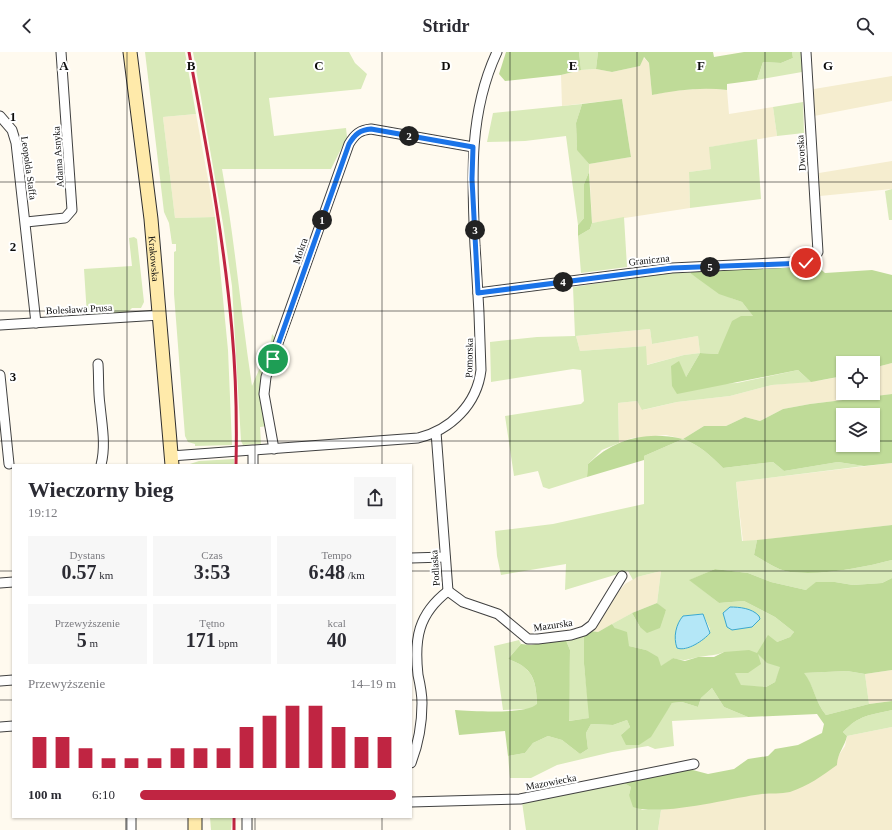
<!DOCTYPE html>
<html lang="pl">
<meta charset="utf-8">
<style>
body{margin:0;font-family:"Times New Roman",serif;background:#f7f7f7;color:#2b2b33;height:100vh;display:flex;flex-direction:column;font-size:15px;white-space:nowrap}
*{box-sizing:border-box;margin:0}
p{font-size:13px;color:#7c7c81}
.icon{flex:none;width:22px;height:22px;fill:none;stroke:currentColor;stroke-width:2;stroke-linecap:round;stroke-linejoin:round}
.map{position:relative;flex:1;overflow:hidden}
.drawer{position:absolute;left:12px;top:412px;width:400px;height:354px;display:flex;flex-direction:column;background:#fff;border-radius:0px;box-shadow:0 1px 3px #0004}
.drawer>*{flex:none}
.controls{position:absolute;left:836px;top:304px;display:grid;gap:8px}
.controls a{display:grid;place-items:center;width:44px;height:44px;border-radius:0px;background:#fff;box-shadow:0 1px 3px #0004;font-size:20px}
.pin{position:absolute;display:grid;place-items:center;width:34px;height:34px;color:#fff;margin:-17px;border:2px solid #fff;border-radius:50%;box-shadow:0 1px 4px #0007}
.km{position:absolute;width:20px;height:20px;margin:-10px;border-radius:50%;background:#222;color:#fff;font-size:11px;line-height:20px;text-align:center}
.round{display:grid;place-items:center;flex:none;width:42px;height:42px;border-radius:0px;background:#f7f7f7}
.overview{display:flex;align-items:center;justify-content:space-between;height:68px;padding:0 16px}
h1{font-size:22px;font-weight:700;line-height:30px}
.metrics{display:grid;grid-template-columns:repeat(3,1fr);gap:6px;height:68px;padding:4px 16px}
.metrics div{display:grid;align-content:center;border-radius:0px;background:#f7f7f7;text-align:center}
.metrics b{font-size:20px;font-weight:700}
.metrics small{font-size:11px;font-weight:400}
.metrics p{font-size:11px}
.chart{height:112px;padding:8px 16px}
.chart p{display:flex;justify-content:space-between}
.chart svg{width:100%;height:72px;margin-top:4px;stroke:#c02542;stroke-width:6}
ul{padding:0 16px;list-style:none;font-size:13px}
li{display:grid;grid-template-columns:64px 48px 1fr;align-items:center;height:30px}
li i{height:10px;border-radius:5px;background:#c02542}
header{display:flex;justify-content:space-between;align-items:center;height:52px;padding:0 16px;background:#fff;font-size:18px;font-weight:700}
.map>svg:first-child{display:block}
.farmland{fill:#f5edcf}
.green{fill:#d9eab9;fill-rule:evenodd}
.forest{fill:#bfdb98;fill-rule:evenodd}
.water{fill:#b4e7f7;stroke:#3aa8ce}
.lines{fill:none;stroke-linecap:round;stroke-linejoin:round}
.street-casing{stroke:#414141;stroke-width:11}
.secondary-casing{stroke:#303030;stroke-width:15}
.street{stroke:#fff;stroke-width:9}
.secondary{stroke:#ffeaaa;stroke-width:13}
.rail{stroke:#c02542;stroke-width:3}
.route-casing{stroke:#fff;stroke-width:8}
.route{stroke:#1a73e8;stroke-width:5}
.grid{fill:none;stroke:#0e0e0e;stroke-width:1;stroke-opacity:0.55}
.labels{text-anchor:middle;dominant-baseline:central;stroke-width:4;stroke-linejoin:round;paint-order:stroke}
.street-label{font-size:10px;fill:#0e0e0e;stroke:#fff}
.grid-label{font-size:13px;text-anchor:middle;font-weight:bold;fill:#0e0e0e;stroke:#fff;stroke-width:4;stroke-linejoin:round;paint-order:stroke}
</style>
<header><svg class="icon" aria-label="back" viewBox="0 0 24 24"><path d="M15 5l-7 7 7 7"/></svg>Stridr<svg class="icon" aria-label="search" viewBox="0 0 24 24"><circle cx="10" cy="10" r="6"/><path d="M15 15l6 6"/></svg></header>
<div class="map">
<svg width="892" height="778" viewBox="0 0 892 778">
<rect width="100%" height="100%" fill="#fffaef"/>
<!-- farmland -->
<g class="farmland">
<polygon points="643,5 649,11 652,43 671,39 708,36 727,38 729,62 773,55 777,84 710,95 711,117 689,120 690,156 592,171 589,112 631,105 622,47 562,54 561,23 581,18 596,17 612,20 640,14"/>
<polygon points="892,24 892,49 814,64 814,37"/>
<polygon points="196,62 215,165 175,166 163,65"/>
<polygon points="892,109 892,137 820,144 819,121"/>
<polygon points="650,277 652,292 698,284 700,301 684,303 646,313 646,294 580,299 576,284"/>
<polygon points="892,311 892,342 810,352 783,357 760,369 745,365 726,374 704,374 683,387 666,383 632,386 619,391 618,351 637,349 643,358 677,350 730,344 772,333 823,328 843,324 843,341 873,341 873,316"/>
<polygon points="892,411 892,473 743,490 736,430"/>
<polygon points="661,519 657,551 632,561 598,580 591,579 609,551 625,532 637,525"/>
<polygon points="892,618 892,649 869,652 865,622"/>
<polygon points="892,675 892,778 658,778 661,758 764,741 788,740 837,706 845,694 847,684"/>
</g>
<!-- green -->
<g class="green">
<polygon points="145,0 185,0 196,62 163,65 175,166 215,165 228,298 232,393 195,394 195,392 188,390 185,384 174,242 174,200 176,199 176,192 172,192 169,171 164,160"/>
<path d="M 193,0 L 349,0 L 355,11 L 367,22 L 361,37 L 269,46 L 274,84 L 346,76 L 347,85 L 331,117 L 222,117 C 235,189 241,262 252,334 L 271,290 L 272,282 L 277,288 L 260,335 L 268,374 L 260,375 L 261,392 L 243,393 L 241,389 L 232,234 L 223,172 Z"/>
<polygon points="579,0 598,0 596,17 581,18"/>
<polygon points="792,0 802,0 802,20 757,28 763,10 781,11 793,6"/>
<polygon points="803,50 804,81 777,84 773,55"/>
<polygon points="582,52 576,71 577,97 589,112 589,120 584,132 584,166 578,173 566,84 525,89 487,90 493,61"/>
<polygon points="757,87 761,147 690,156 689,120 711,117 709,95"/>
<polygon points="892,137 892,168 889,168 885,139"/>
<polygon points="624,165 627,215 581,221 578,184 590,177 592,171"/>
<polygon points="134,185 137,187 144,250 141,256 132,256 126,262 87,264 84,217 132,214 129,186"/>
<path d="M 694,217 L 690,221 L 731,246 L 742,250 L 754,265 L 718,302 L 700,301 L 686,325 L 672,334 L 737,331 L 798,318 L 811,330 L 772,333 L 730,344 L 677,350 L 642,358 L 637,349 L 618,351 L 619,391 L 602,398 L 588,412 L 587,425 L 549,437 L 543,435 L 538,419 L 514,424 L 505,364 L 581,352 L 584,349 L 581,318 L 573,317 L 491,330 L 490,290 L 537,285 L 575,284 L 573,235 ZM 650,277 L 652,292 L 698,284 L 700,301 L 684,303 L 647,313 L 646,294 L 580,299 L 576,284 Z"/>
<path d="M 683,387 C 700,393 711,404 723,416 L 773,410 L 784,419 L 838,410 L 864,414 L 736,430 L 742,489 L 757,488 L 754,503 C 763,508 775,516 785,519 C 816,525 861,516 892,508 L 892,526 L 882,531 L 853,533 L 835,530 L 806,538 L 771,530 L 748,521 L 715,517 L 690,528 L 719,551 L 744,549 L 775,565 L 794,580 L 790,585 L 777,590 L 781,615 L 775,630 L 766,635 L 741,634 L 724,600 C 715,604 709,603 699,605 C 687,607 686,610 673,606 L 661,615 L 646,598 L 629,594 L 612,572 L 632,561 L 640,575 L 666,559 L 657,551 L 661,519 L 637,525 L 633,528 L 628,519 L 565,538 L 566,512 L 501,523 L 497,504 L 495,479 L 553,472 L 644,452 L 644,404 ZM 747,558 L 753,559 L 752,575 L 745,574 L 736,577 ZM 703,562 L 710,577 C 706,587 688,601 677,596 C 673,584 678,574 683,564 Z"/>
<polygon points="234,407 234,413 187,413 199,409"/>
<polygon points="584,582 584,613 590,666 568,669 570,598 565,586"/>
<path d="M 519,588 L 521,592 L 508,607 C 533,616 536,627 537,653 L 531,657 L 503,658 L 494,594 Z"/>
<path d="M 847,619 L 865,622 L 869,652 L 826,663 C 815,650 814,633 803,621 Z"/>
<polygon points="712,636 724,655 748,665 672,669 674,694 655,697 648,694 612,700 557,713 531,726 510,726 508,704 525,701 533,691 548,684 562,688 580,702 588,697 586,681 591,672 613,673 627,668 630,675 621,683 663,664 672,651 682,650 698,655 701,646"/>
<path d="M 892,658 L 892,675 L 847,684 L 843,680 C 859,663 870,663 892,658 Z"/>
<polygon points="622,730 631,735 629,743 642,758 661,758 658,778 526,778 522,750"/>
<polygon points="210,765 232,765 231,778 211,778"/>
</g>
<!-- forest -->
<g class="forest">
<polygon points="506,0 579,0 581,18 561,23 505,29 499,22"/>
<path d="M 598,0 L 713,0 L 714,5 L 744,0 L 792,0 L 793,6 L 781,11 L 763,10 L 757,28 L 727,32 L 727,38 C 702,35 677,38 652,43 L 649,11 L 644,5 L 640,14 L 612,20 L 596,17 Z"/>
<polygon points="622,47 631,105 589,112 577,98 576,71 582,52"/>
<polygon points="589,120 592,171 590,177 578,184 578,173 584,166 584,132"/>
<polygon points="813,210 825,221 872,218 892,223 892,311 873,316 873,311 843,311 843,324 811,330 798,318 677,342 672,334 671,314 679,309 686,325 700,301 718,302 732,269 741,264 753,264 742,250 719,242 690,221 695,218"/>
<path d="M 892,342 L 892,411 L 864,414 L 838,410 L 784,419 L 773,410 L 723,416 C 711,404 700,393 683,387 L 644,404 L 644,408 L 587,425 L 588,412 C 616,386 646,379 683,387 L 704,374 L 726,374 L 745,365 L 760,369 L 783,357 L 810,352 ZM 843,363 L 873,363 L 873,393 L 843,393 Z"/>
<path d="M 892,473 L 892,508 C 861,516 816,525 785,519 C 775,516 763,508 754,503 L 757,488 Z"/>
<path d="M 715,517 L 748,521 L 771,530 L 806,538 L 816,530 L 835,530 L 853,533 L 882,531 L 892,526 L 892,618 L 865,622 L 847,619 L 804,621 C 814,633 815,650 826,663 L 869,652 L 892,649 L 892,658 C 870,663 859,663 843,680 L 847,684 C 845,694 837,702 837,713 C 822,724 808,734 790,740 C 781,742 771,741 762,742 C 730,746 660,765 633,755 L 629,743 L 631,735 L 622,730 L 689,717 L 708,722 L 734,717 L 748,707 L 768,704 L 775,697 L 798,693 L 822,681 L 824,672 L 817,662 L 748,665 L 724,655 L 712,636 L 701,646 L 698,655 L 682,650 L 672,651 L 651,685 L 639,693 L 626,693 L 621,683 L 630,675 L 627,668 L 613,673 L 591,672 L 586,681 L 588,697 L 580,702 L 562,688 L 548,684 L 533,691 L 525,701 L 508,704 L 505,679 L 459,683 L 455,658 C 473,659 525,663 537,652 C 536,627 533,616 508,607 L 521,592 L 531,593 L 565,586 L 570,598 L 569,669 L 589,666 L 584,612 L 584,582 L 591,579 L 598,580 L 612,572 L 615,576 L 627,580 L 629,594 L 646,598 L 658,605 L 661,614 L 673,606 L 685,609 L 698,605 L 714,605 L 724,600 L 749,598 L 757,601 L 768,583 L 777,590 L 790,585 L 794,580 L 775,565 L 744,549 L 719,551 L 689,528 ZM 758,602 L 767,611 L 780,615 L 775,630 L 766,635 L 741,633 L 735,621 L 748,621 L 761,612 Z"/>
<polygon points="657,551 666,558 660,576 647,581 640,575 632,561"/>
</g>
<!-- water -->
<g class="water">
<path d="M 730,555 C 739,555 752,556 759,564 L 760,567 L 752,575 L 732,578 L 727,575 L 723,561 Z"/>
<path d="M 703,562 L 710,581 C 704,588 687,600 677,596 C 673,585 676,572 683,564 Z"/>
</g>
<g class="lines">
<!-- street casing -->
<g class="street-casing">
<g id="street">
<polyline points="0,64 12,78 16,91 36,271"/>
<polyline points="26,170 65,166 72,158 61,0"/>
<polyline points="478,241 672,216 812,209 818,200 806,0"/>
<polyline points="0,273 160,263"/>
<path d="M 98,312 C 99,326 98,340 100,353 C 102,374 106,393 101,413"/>
<polyline points="0,323 9,412"/>
<polyline points="436,380 448,539"/>
<path d="M 274,397 L 264,342 L 266,325 L 349,92 C 355,82 360,78 371,77 L 473,95"/>
<path d="M 171,404 L 418,386 C 451,378 477,352 481,318 C 480,277 478,235 475,194 C 472,128 468,62 497,0"/>
<polyline points="253,413 253,399"/>
<polyline points="411,506 445,505"/>
<polyline points="0,531 13,530"/>
<polyline points="448,539 463,550 498,562 528,587 538,587 571,583 584,579 592,573 622,524"/>
<polyline points="0,629 13,628"/>
<polyline points="0,675 13,674"/>
<path d="M 411,711 C 418,693 422,670 422,651 C 422,642 420,632 418,623 C 414,587 418,562 448,539"/>
<polyline points="411,750 520,747 694,712"/>
<polyline points="131,778 131,765"/>
<polyline points="247,778 247,765"/>
</g>
</g>
<!-- secondary casing -->
<g class="secondary-casing">
<g id="secondary">
<path id="s1" d="M 130,0 L 151,167 L 172,413"/>
<polyline points="195,765 195,778"/>
</g>
</g>
<!-- street -->
<use href="#street" class="street"/>
<!-- secondary -->
<use href="#secondary" class="secondary"/>
<!-- rail -->
<g class="rail">
<path d="M 189,0 C 206,93 224,185 232,279 C 236,324 237,369 236,413"/>
<polyline points="234,778 234,765"/>
</g>
</g>
<g class="lines">
<!-- route casing -->
<g class="route-casing">
<path id="route" d="M 273,307 L 349,92 C 355,82 360,78 371,77 L 473,95 L 472,127 L 478,241 L 672,216 L 806,211"/>
</g>
<!-- route -->
<use href="#route" class="route"/>
</g>
<!-- grid -->
<path class="grid" d="M 127,0 L 127,413M 255,0 L 255,413M 382,0 L 382,413M 510,0 L 510,778M 637,0 L 637,778M 765,0 L 765,778M 0,130 L 892,130M 0,259 L 892,259M 0,389 L 843,389M 873,389 L 892,389M 0,519 L 13,519M 411,519 L 892,519M 0,648 L 13,648M 411,648 L 892,648M 127,765 L 127,778M 255,765 L 255,778M 382,765 L 382,778"/>
<g class="labels">
<!-- street labels -->
<g class="street-label">
<text transform="translate(801 101) rotate(-94)">Dworska</text>
<text transform="translate(58 105) rotate(-94)">Adama Asnyka</text>
<text transform="translate(29 116) rotate(82)">Leopolda Staffa</text>
<text transform="translate(300 199) rotate(-71)">Mokra</text>
<text stroke="none"><textPath href="#s1" startOffset="208">Krakowska</textPath></text>
<text transform="translate(649 208) rotate(-6)">Graniczna</text>
<text transform="translate(79 257) rotate(-3)">Bolesława Prusa</text>
<text transform="translate(469 306) rotate(-89)">Pomorska</text>
<text transform="translate(435 516) rotate(-94)">Podlaska</text>
<text transform="translate(553 573) rotate(-8)">Mazurska</text>
<text transform="translate(551 730) rotate(-11)">Mazowiecka</text>
</g>
</g>
<g class="grid-label">
<text x="64" y="18">A</text>
<text x="191" y="18">B</text>
<text x="319" y="18">C</text>
<text x="446" y="18">D</text>
<text x="573" y="18">E</text>
<text x="701" y="18">F</text>
<text x="828" y="18">G</text>
<text x="13" y="69">1</text>
<text x="13" y="199">2</text>
<text x="13" y="329">3</text>
</g>
</svg>
<div class="controls">
<a><svg class="icon" aria-label="locate" viewBox="0 0 24 24"><circle cx="12" cy="12" r="6"/><path d="M12 2v4M12 18v4M2 12h4M18 12h4"/></svg></a>
<a><svg class="icon" aria-label="layers" viewBox="0 0 24 24"><path d="M12 4l9 5-9 5-9-5zM3 14l9 5 9-5"/></svg></a>
</div>
<div class="pin" style="left:273px;top:307px;background:#1e9e55"><svg class="icon" aria-label="arrive" viewBox="0 0 24 24"><path d="M6 21V4h12l-3 4 3 4H6"/></svg></div>
<div class="pin" style="left:806px;top:211px;background:#d93025"><svg class="icon" aria-label="check" viewBox="0 0 24 24"><path d="M5 12l5 5 9-10"/></svg></div>
<b class="km" style="left:322px;top:168px">1</b>
<b class="km" style="left:409px;top:84px">2</b>
<b class="km" style="left:475px;top:178px">3</b>
<b class="km" style="left:563px;top:230px">4</b>
<b class="km" style="left:710px;top:215px">5</b>
<section class="drawer">
<div class="overview"><div><h1>Wieczorny bieg</h1><p>19:12</p></div><a class="round"><svg class="icon" aria-label="share" viewBox="0 0 24 24"><path d="M12 15V3M7 8l5-5 5 5M5 13v7h14v-7"/></svg></a></div>
<div class="metrics">
<div><p>Dystans</p><b>0.57<small> km</small></b></div>
<div><p>Czas</p><b>3:53</b></div>
<div><p>Tempo</p><b>6:48<small> /km</small></b></div>
</div>
<div class="metrics">
<div><p>Przewyższenie</p><b>5<small> m</small></b></div>
<div><p>Tętno</p><b>171<small> bpm</small></b></div>
<div><p>kcal</p><b>40</b></div>
</div>
<div class="chart"><p><span>Przewyższenie</span>14–19 m</p>
<svg viewBox="0 0 160 44" preserveAspectRatio="none"><path d="M5 44V25M15 44V25M25 44V32M35 44V38M45 44V38M55 44V38M65 44V32M75 44V32M85 44V32M95 44V19M105 44V12M115 44V6M125 44V6M135 44V19M145 44V25M155 44V25"/></svg>
</div>
<ul>
<li><b>100 m</b>6:10<i style="width:100%"></i></li>
</ul>
</section>
</div>
